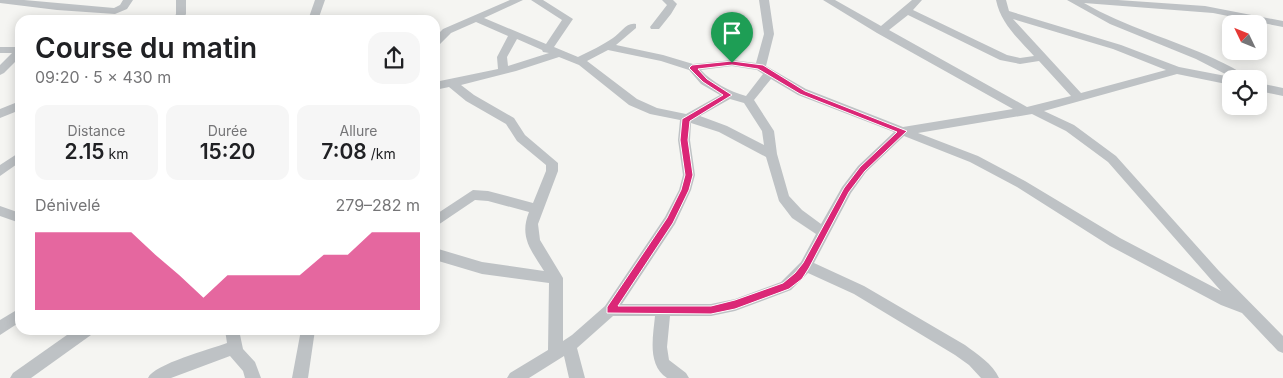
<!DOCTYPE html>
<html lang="fr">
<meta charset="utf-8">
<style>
body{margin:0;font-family:Inter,sans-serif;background:#f6f6f6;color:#202124;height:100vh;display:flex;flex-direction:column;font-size:19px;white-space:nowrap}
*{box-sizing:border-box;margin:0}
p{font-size:16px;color:#757577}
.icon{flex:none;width:28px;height:28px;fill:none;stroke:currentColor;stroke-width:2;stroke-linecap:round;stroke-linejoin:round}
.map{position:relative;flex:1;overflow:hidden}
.drawer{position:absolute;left:15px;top:15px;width:425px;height:320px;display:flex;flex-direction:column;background:#fff;border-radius:15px;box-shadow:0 2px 12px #0003}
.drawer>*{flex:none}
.needle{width:32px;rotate:313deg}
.controls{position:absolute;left:1222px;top:15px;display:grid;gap:10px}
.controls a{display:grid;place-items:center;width:45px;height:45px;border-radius:10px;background:#fff;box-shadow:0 2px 12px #0003;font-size:25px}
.pin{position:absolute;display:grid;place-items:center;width:42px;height:42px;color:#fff;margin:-51px -21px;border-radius:50% 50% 50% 0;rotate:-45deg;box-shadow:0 0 5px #0007}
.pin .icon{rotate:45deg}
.round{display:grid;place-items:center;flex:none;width:52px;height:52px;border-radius:15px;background:#f6f6f6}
.headline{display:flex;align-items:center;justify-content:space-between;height:85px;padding:0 20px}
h1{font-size:28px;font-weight:600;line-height:38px}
.figures{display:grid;grid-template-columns:repeat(3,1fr);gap:8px;height:85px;padding:5px 20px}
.figures div{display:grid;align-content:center;border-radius:12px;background:#f6f6f6;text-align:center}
.figures b{font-size:21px;font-weight:600}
.figures small{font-size:14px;font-weight:400}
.figures p{font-size:14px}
.chart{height:140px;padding:10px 20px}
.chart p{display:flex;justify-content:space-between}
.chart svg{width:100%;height:90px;margin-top:5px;fill:#db2777;opacity:.7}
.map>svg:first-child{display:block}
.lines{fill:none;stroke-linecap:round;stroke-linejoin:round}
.street{fill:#bec2c5;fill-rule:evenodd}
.route{fill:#db2777;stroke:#fff;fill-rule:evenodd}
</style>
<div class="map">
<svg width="1283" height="378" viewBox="0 0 1283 378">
<rect width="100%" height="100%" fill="#f5f5f2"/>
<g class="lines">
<!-- street -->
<g class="street">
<polygon points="0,0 24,0 114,8 120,5 123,0 133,0 127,9 115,14 57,10 0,3"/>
<polygon points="176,0 186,0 186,14 183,20 173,20 176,14"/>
<polygon points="315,0 325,0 318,20 308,20"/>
<path d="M 510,0 L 523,0 L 484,18 L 546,44 L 562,20 L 531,0 L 543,0 L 573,19 L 554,47 L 578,57 C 590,51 603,45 613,38 C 621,33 626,22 636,24 L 636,28 L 616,45 L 663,55 L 693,64 L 732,60 L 756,63 L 764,34 L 759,0 L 769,0 L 774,34 L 766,66 L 806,89 L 903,127 L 1013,109 L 877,33 L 823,0 L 835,0 L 881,26 L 912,0 L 922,0 L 913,10 L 1007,55 L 1020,58 L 1034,56 C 1018,38 1001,24 996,0 L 1006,0 L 1009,11 L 1121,45 L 1179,67 L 1231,77 L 1196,59 L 1110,24 L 1067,0 L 1118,0 L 1205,6 L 1283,21 L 1283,27 L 1213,13 L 1084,3 C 1125,27 1172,39 1215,59 C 1225,64 1240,70 1247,79 L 1231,79 L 1231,85 L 1177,74 L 1044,111 L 1074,125 L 1116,156 L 1219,271 L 1283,336 L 1283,353 L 1278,351 L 1242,313 L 1221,305 L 1110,246 L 1017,187 L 970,162 L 904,136 L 866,172 L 851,193 L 814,263 L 864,286 L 965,345 C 977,354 993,364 999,378 L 981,378 L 969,365 L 955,355 L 854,294 L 808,273 L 791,290 L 735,311 L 711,316 L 670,316 L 667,347 L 669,360 L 686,373 L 689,378 L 667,378 C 647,365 653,337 655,316 L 613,316 L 577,348 L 585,378 L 569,378 L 564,356 L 529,378 L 507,378 L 510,373 L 548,350 L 549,283 L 482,274 L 435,260 L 435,248 L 482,262 L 544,271 C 531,250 519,237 529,212 L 488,201 L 475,200 L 435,227 L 435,215 L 473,190 L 488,191 L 533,203 L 546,171 L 546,165 L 517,141 L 506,124 L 466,101 L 449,87 L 435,90 L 435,82 L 498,69 L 497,57 L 508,36 L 476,22 L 451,33 L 439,45 L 435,46 L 435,37 L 443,29 ZM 908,15 L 1000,60 L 1020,64 L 1039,61 L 1071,96 L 1027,107 L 889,30 ZM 1013,19 L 1113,49 L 1166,70 L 1081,93 ZM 517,39 L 542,50 L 543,52 L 549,53 L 508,66 L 507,57 ZM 608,50 L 661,61 L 689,70 L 701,84 L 720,95 L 686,114 L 657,108 L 637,99 L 587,61 ZM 559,57 L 579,65 L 629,105 L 650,114 L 680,120 L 678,140 L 683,175 L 679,190 L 665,217 L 605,306 L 572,335 L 563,341 L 563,278 L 540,240 L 538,224 L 558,171 L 558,163 L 525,135 L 514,118 L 474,95 L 461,85 L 516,71 ZM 732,66 L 757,70 L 763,74 L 746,96 C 729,91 713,83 701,70 ZM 771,79 L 798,95 L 894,132 L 858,166 L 842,187 L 821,224 L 802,210 L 789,196 L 777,154 L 774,131 L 754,100 ZM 730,99 L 744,103 L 762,131 L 764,145 L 727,126 L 700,116 ZM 1032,114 L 1066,131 L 1108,162 L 1221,291 L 1120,238 L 1025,181 L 978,156 L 918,133 ZM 691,123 L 719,132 L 766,157 L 779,201 L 792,218 L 816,234 L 801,262 L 781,282 L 735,299 L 711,304 L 622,304 L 675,224 L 691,190 L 695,175 L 690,140 Z"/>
<polygon points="662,0 673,0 677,4 671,14 659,29 651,29 650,27 667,5"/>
<polygon points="0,47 20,47 20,57 4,73 0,75 0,65 12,53 0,53"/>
<polygon points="1259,83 1283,88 1283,96 1259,91"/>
<polygon points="20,101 20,110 0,118 0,109"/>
<polygon points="20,152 20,162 0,176 0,165"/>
<polygon points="0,206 20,213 20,223 0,216"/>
<polygon points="20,308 20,322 0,335 0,320"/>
<polygon points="74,330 93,330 91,335 31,378 10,378 13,373"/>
<path d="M 225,330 L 239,330 L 243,349 L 255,362 L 261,378 L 245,378 L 243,371 L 230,356 L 171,378 L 148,378 C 154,364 211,349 227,343 Z"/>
<polygon points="301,330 315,330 308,378 292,378"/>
</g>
</g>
<!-- route -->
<path class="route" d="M 732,61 L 763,65 L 805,91 L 907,131 L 865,171 L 849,192 L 809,268 L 802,279 L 789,289 L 735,309 L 711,314 L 607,313 L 607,307 L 667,218 L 681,190 L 685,175 L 680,140 L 682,119 L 723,95 L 703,82 L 689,68 L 692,65 ZM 732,65 L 758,69 L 800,94 L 897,132 L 860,167 L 844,188 L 803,263 L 795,273 L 783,283 L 735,300 L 711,306 L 618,306 L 673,223 L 689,190 L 693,175 L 688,140 L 690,121 L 732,95 L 707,79 L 698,69 Z"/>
</svg>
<div class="controls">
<a><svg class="needle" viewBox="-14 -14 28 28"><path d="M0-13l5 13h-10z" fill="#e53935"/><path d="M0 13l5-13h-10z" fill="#757577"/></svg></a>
<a><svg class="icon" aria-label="locate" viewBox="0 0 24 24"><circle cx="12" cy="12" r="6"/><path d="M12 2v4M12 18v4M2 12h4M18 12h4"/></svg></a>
</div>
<div class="pin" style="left:732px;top:63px;background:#1e9e55"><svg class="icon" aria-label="arrive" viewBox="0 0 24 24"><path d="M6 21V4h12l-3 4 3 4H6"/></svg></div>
<section class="drawer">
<div class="headline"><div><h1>Course du matin</h1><p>09:20 · 5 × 430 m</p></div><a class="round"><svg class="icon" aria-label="share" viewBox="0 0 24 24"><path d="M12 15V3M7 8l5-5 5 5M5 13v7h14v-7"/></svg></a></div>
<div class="figures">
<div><p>Distance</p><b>2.15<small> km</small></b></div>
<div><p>Durée</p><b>15:20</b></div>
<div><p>Allure</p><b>7:08<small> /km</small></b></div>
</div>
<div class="chart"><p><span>Dénivelé</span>279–282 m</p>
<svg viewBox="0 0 160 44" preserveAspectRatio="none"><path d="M0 44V6L10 6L20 6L30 6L40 6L50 17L60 27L70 38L80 27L90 27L100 27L110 27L120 17L130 17L140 6L150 6L160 6V44z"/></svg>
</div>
</section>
</div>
